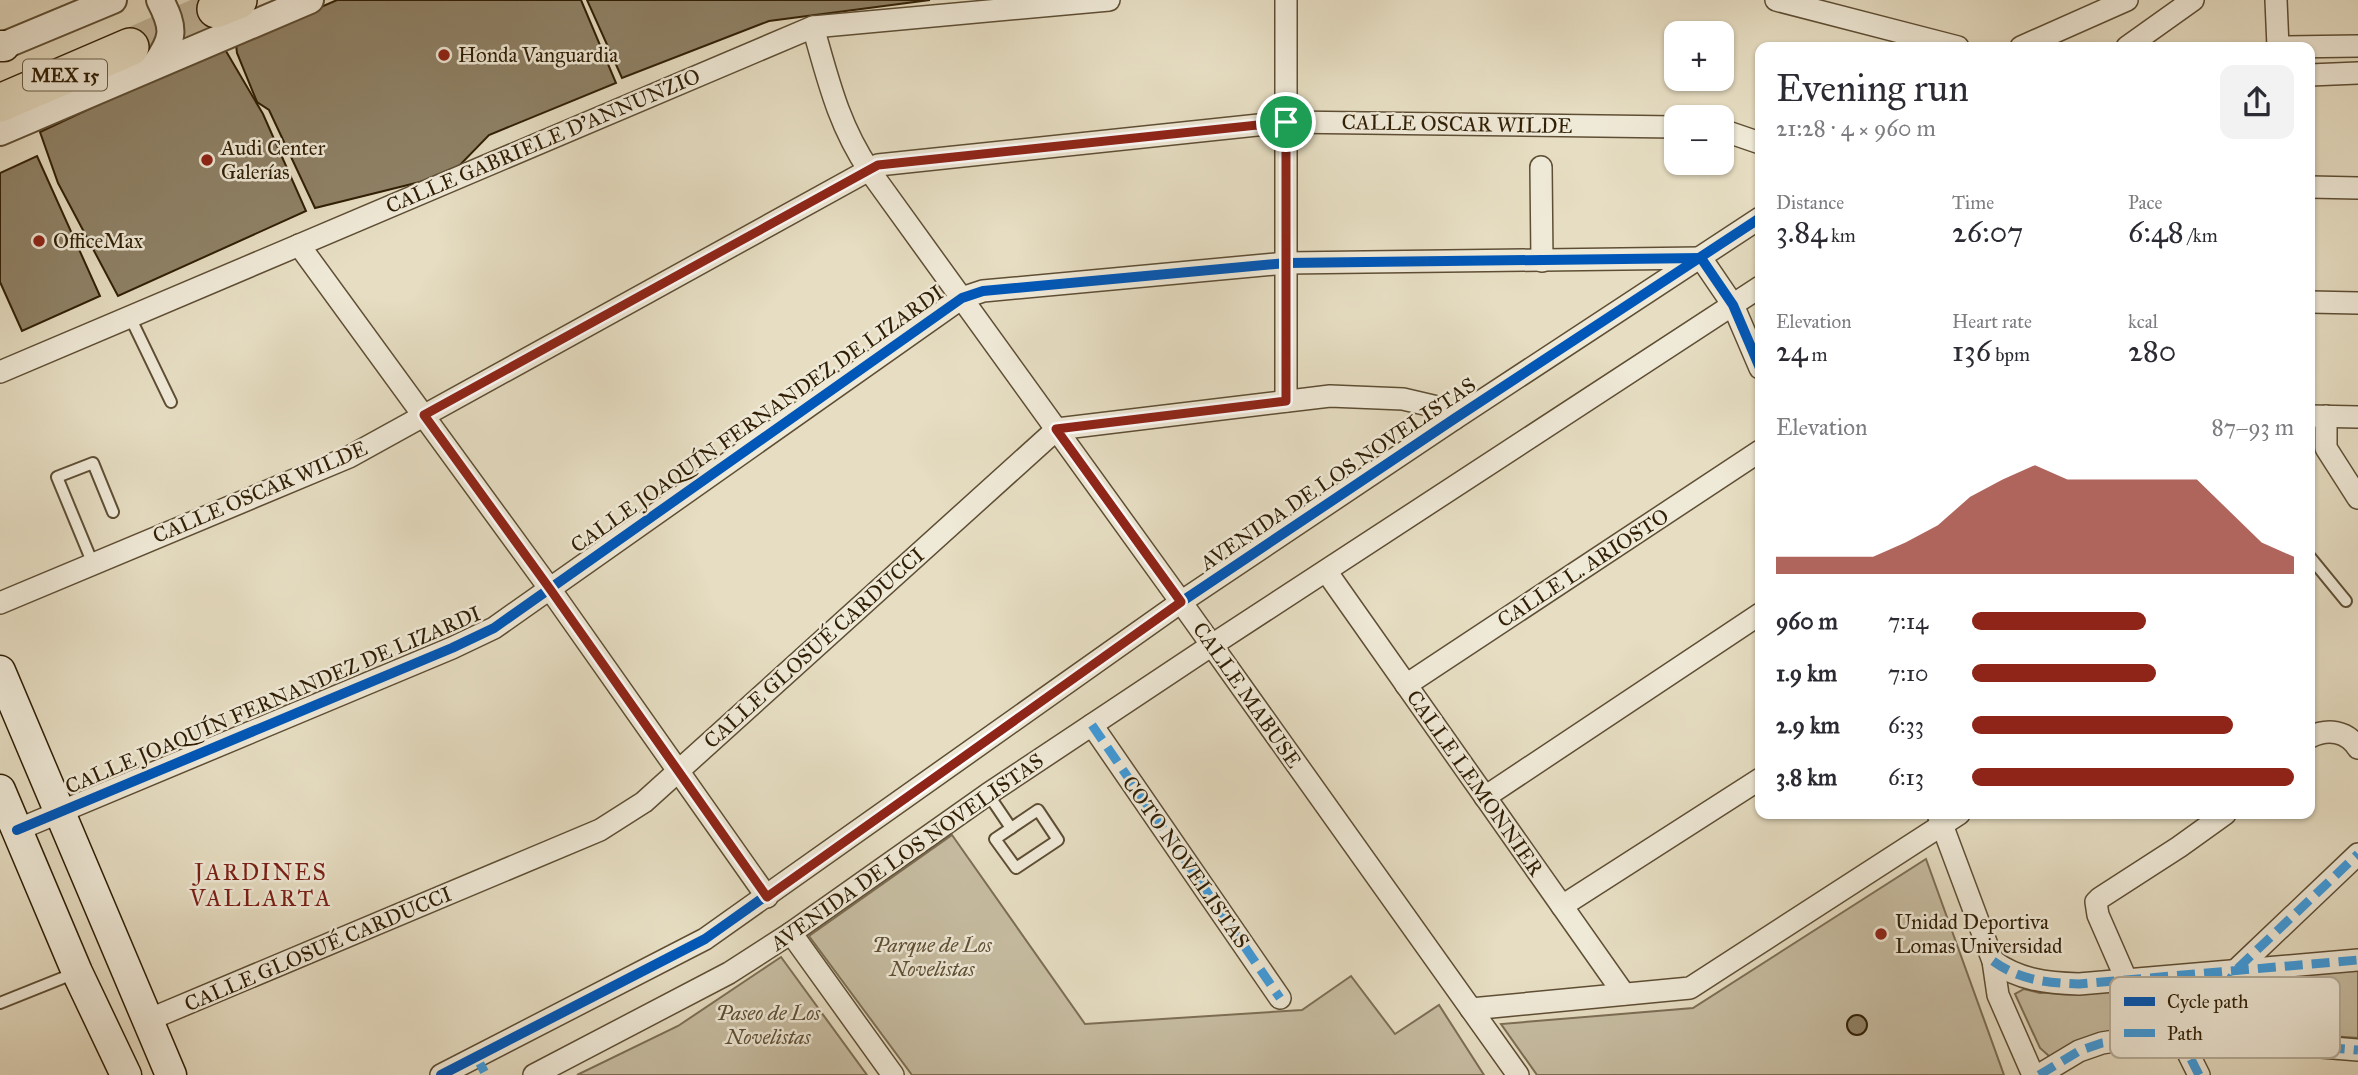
<!DOCTYPE html>
<meta charset="utf-8">
<style>
body{margin:0;font-family:"IM FELL Great Primer",serif;background:#f2f2f3;color:#2b2b33;height:100vh;display:flex;flex-direction:column;font-size:26px;white-space:nowrap}
*{box-sizing:border-box;margin:0}
p{font-size:23px;color:#7c7c81}
.icon{flex:none;width:38px;height:38px;fill:none;stroke:currentColor;stroke-width:2;stroke-linecap:round;stroke-linejoin:round}
.map{position:relative;flex:1;overflow:hidden}
.panel{position:absolute;left:1755px;top:42px;width:560px;height:777px;display:flex;flex-direction:column;background:#fff;border-radius:14px;box-shadow:0 2px 5px #0004}
.panel>*{flex:none}
.controls{position:absolute;left:1664px;top:21px;display:grid;gap:14px}
.controls a{display:grid;place-items:center;width:70px;height:70px;border-radius:14px;background:#fff;box-shadow:0 2px 5px #0004;font-size:35px}
.pin{position:absolute;display:grid;place-items:center;width:60px;height:60px;color:#fff;margin:-30px;border:4px solid #fff;border-radius:50%;box-shadow:0 2px 7px #0007}
.round{display:grid;place-items:center;flex:none;width:74px;height:74px;border-radius:14px;background:#f2f2f3}
.headline{display:flex;align-items:center;justify-content:space-between;height:119px;padding:0 21px}
h1{font-size:38px;font-weight:600;line-height:52px}
.figures{display:grid;grid-template-columns:repeat(3,1fr);gap:10px;height:119px;padding:7px 21px}
.figures div{display:grid;align-content:center}
.figures b{font-size:30px;font-weight:600}
.figures small{font-size:19px;font-weight:400}
.figures p{font-size:19px}
.chart{height:196px;padding:14px 21px}
.chart p{display:flex;justify-content:space-between}
.chart svg{width:100%;height:126px;margin-top:7px;fill:#8f2418;opacity:.7}
ul{padding:0 21px;list-style:none;font-size:23px}
li{display:grid;grid-template-columns:112px 84px 1fr;align-items:center;height:52px}
li i{height:18px;border-radius:9px;background:#8f2418}
.map>svg:first-child{display:block}
.green{fill:#c7bda2;stroke:#7c6e54;stroke-width:2}
.building{fill:#8f8267;stroke:#301f05;stroke-width:2}
.lines{fill:none;stroke-linecap:round;stroke-linejoin:round}
.trunk-tunnel{stroke:#c2b79c;stroke-width:37;stroke-dasharray:37 18;stroke-linecap:butt}
.service-casing{stroke:#5e4e34;stroke-width:14}
.minor-casing{stroke:#5e4e34;stroke-width:24}
.tertiary-casing{stroke:#5e4e34;stroke-width:30}
.secondary-casing{stroke:#301f05;stroke-width:33}
.trunk-casing{stroke:#301f05;stroke-width:40}
.service{stroke:#efe9d7;stroke-width:10}
.minor{stroke:#efe9d7;stroke-width:21}
.tertiary{stroke:#efe9d7;stroke-width:26}
.secondary{stroke:#efe9d7;stroke-width:30}
.trunk{stroke:#e6ddc2;stroke-width:37}
.quiet{stroke:#3e9bdd;stroke-width:9;stroke-dasharray:18 9;stroke-linecap:butt}
.cycleway-casing{stroke:#efe9d7;stroke-width:15}
.cycleway{stroke:#0057b8;stroke-width:10}
.route-casing{stroke:#fff;stroke-width:14}
.route{stroke:#8f2418;stroke-width:9}
.poi-dot{fill:#8f2418;stroke:#efe9d7;stroke-width:2.5}
.labels{text-anchor:middle;dominant-baseline:central;stroke-width:5;stroke-linejoin:round;paint-order:stroke}
.shield{fill:#efe9d7;stroke:#695c44;stroke-width:2}
.shield-label{font-size:19px;font-weight:bold;fill:#301f05}
.poi-label{font-size:21px;fill:#301f05;stroke:#efe9d7;text-anchor:start}
.street-label{font-size:21px;fill:#301f05;stroke:#efe9d7}
.park-label{font-size:21px;font-style:italic;fill:#5d4e34;stroke:#efe9d7}
.neighbourhood-label{font-size:23px;letter-spacing:2px;fill:#7a1f14;stroke:#efe9d7}
.key{fill:#efe9d7;stroke:#b6ac98;stroke-width:2}
.key-label{font-size:19px;fill:#301f05}
</style>
<div class="map">
<svg width="2358" height="1075" viewBox="0 0 2358 1075">
<rect width="100%" height="100%" fill="#e6ddc2"/>
<filter id="stains"><feTurbulence type="fractalNoise" baseFrequency=".00286" numOctaves="4"/><feColorMatrix values="0 0 0 0 .2 0 0 0 0 .09 0 0 0 0 .02 0 0 0 .5 -.17"/></filter>
<radialGradient id="worn" r=".72"><stop offset=".6" stop-color="#630" stop-opacity="0"/><stop offset="1" stop-color="#630" stop-opacity=".3"/></radialGradient>
<!-- green -->
<g class="green">
<polygon points="952,835 1085,1024 1302,1010 1351,976 1395,1034 1439,1005 1484,1075 912,1075 809,936"/>
<polygon points="1926,859 2004,1075 1537,1075 1501,1024 1693,1008"/>
<polygon points="781,957 867,1075 577,1075 678,1026"/>
<polygon points="2358,970 2358,1038 2220,1028 2252,979"/>
<polygon points="2215,982 2187,1025 2155,1027 2050,1057 2040,1048 2015,994 2024,989 2040,993"/>
</g>
<!-- building -->
<g class="building">
<polygon points="337,0 581,0 616,83 489,135 458,167 428,180 315,208 269,110 257,102 237,53 236,44"/>
<polygon points="587,0 930,0 769,21 622,78"/>
<polygon points="223,46 263,114 306,211 118,296 58,183 40,132"/>
<polygon points="37,156 100,296 22,331 0,282 0,173"/>
<circle cx="1857" cy="1025" r="10"/>
</g>
<g class="lines">
<!-- trunk-tunnel -->
<polyline class="trunk-tunnel" points="130,47 216,9"/>
<!-- service casing -->
<g class="service-casing">
<g id="service">
<polyline points="130,317 171,402"/>
<polyline points="2310,557 2346,601"/>
<polyline points="93,564 57,477 93,463 113,512"/>
<polyline points="988,794 1011,828"/>
<polygon points="1038,810 1058,840 1016,868 995,839"/>
<polyline points="0,1003 75,973"/>
</g>
</g>
<!-- minor casing -->
<g class="minor-casing">
<g id="minor">
<polyline points="1286,0 1286,401"/>
<polyline points="1776,0 1958,47"/>
<polyline points="2276,0 2278,47"/>
<path d="M 813,27 C 828,79 838,124 869,170 L 1181,602 L 1518,1075"/>
<polyline points="2021,47 2127,0"/>
<polyline points="2127,47 2193,0"/>
<polyline points="2278,47 2358,46"/>
<polyline points="2310,75 2358,73"/>
<polyline points="1722,130 1760,143"/>
<polyline points="1541,167 1542,261"/>
<polyline points="2310,187 2358,188"/>
<polyline points="299,245 550,589 767,897"/>
<polyline points="2310,302 2358,303"/>
<polyline points="0,372 813,27 1109,0"/>
<polyline points="2310,416 2358,417"/>
<polyline points="2326,416 2326,448 2358,498"/>
<polyline points="1326,571 1624,994"/>
<polyline points="0,603 349,457 878,165 1286,122 1676,127"/>
<polyline points="1406,685 1760,451"/>
<polyline points="1092,725 1280,998"/>
<path d="M 2310,737 C 2328,728 2347,731 2358,748"/>
<polyline points="1485,797 1760,614"/>
<polyline points="1938,814 1993,961 1998,995 2033,1075"/>
<polyline points="17,830 452,648 494,628 962,298 983,291 1286,263 1701,258 1733,305 1760,368"/>
<polyline points="1562,906 1760,779"/>
<polyline points="791,933 893,1075"/>
<path d="M 1993,961 C 2019,980 2047,983 2079,984 L 2358,960"/>
<polyline points="2126,979 2098,915 2096,902 2100,898 2179,847 2225,814"/>
<polyline points="1471,1009 1690,988 1959,814"/>
<polyline points="148,1020 600,830 644,802 1057,429 1330,396 1403,399 1433,406 1454,419"/>
<polyline points="2179,1035 2199,1075"/>
<polyline points="2193,1036 2236,970 2358,854"/>
<polyline points="441,1075 705,939 1181,602 1454,419 1760,218"/>
<polyline points="534,1075 729,973 791,933 988,794 1212,645 1760,287"/>
<polyline points="2039,1075 2079,1051 2102,1043 2160,1034 2358,1050"/>
</g>
</g>
<!-- tertiary casing -->
<g class="tertiary-casing">
<g id="tertiary">
<polyline points="0,47 113,0"/>
<path d="M 156,64 C 174,38 175,29 160,0"/>
<polyline points="0,132 310,0"/>
</g>
</g>
<!-- secondary casing -->
<g class="secondary-casing">
<g id="secondary">
<polyline points="0,46 4,46"/>
<polyline points="0,671 171,1075"/>
<polyline points="0,790 77,972 126,1075"/>
</g>
</g>
<!-- trunk casing -->
<g class="trunk-casing">
<g id="trunk">
<polyline points="216,9 238,0"/>
<polyline points="0,103 130,47"/>
</g>
</g>
<!-- service -->
<use href="#service" class="service"/>
<!-- minor -->
<use href="#minor" class="minor"/>
<!-- tertiary -->
<use href="#tertiary" class="tertiary"/>
<!-- secondary -->
<use href="#secondary" class="secondary"/>
<!-- trunk -->
<use href="#trunk" class="trunk"/>
<!-- quiet -->
<g class="quiet">
<polyline points="1092,725 1280,998"/>
<path d="M 1993,961 C 2019,980 2047,983 2079,984 L 2358,960"/>
<polyline points="2179,1035 2199,1075"/>
<polyline points="2193,1036 2236,970 2358,854"/>
<polyline points="476,1056 486,1075"/>
<polyline points="2039,1075 2079,1051 2102,1043 2160,1034 2358,1050"/>
</g>
<!-- cycleway casing -->
<g class="cycleway-casing">
<g id="cycleway">
<polyline points="17,830 452,648 494,628 962,298 983,291 1286,263 1701,258 1733,305 1760,368"/>
<polyline points="441,1075 705,939 1181,602 1454,419 1760,218"/>
</g>
</g>
<!-- cycleway -->
<use href="#cycleway" class="cycleway"/>
</g>
<g class="lines">
<!-- route casing -->
<g class="route-casing">
<polygon id="route" points="1286,122 1286,401 1056,429 1181,602 767,897 550,589 424,415 878,165"/>
</g>
<!-- route -->
<use href="#route" class="route"/>
</g>
<!-- markers -->
<g class="poi-dot">
<circle cx="444" cy="55" r="7"/>
<circle cx="207" cy="160" r="7"/>
<circle cx="39" cy="241" r="7"/>
<circle cx="1881" cy="934" r="7"/>
</g>
<g class="labels">
<!-- shield labels -->
<rect class="shield" x="23" y="59.5" width="84" height="31" rx="5"/>
<g class="shield-label">
<text x="65" y="75">MEX 15</text>
</g>
<!-- poi labels -->
<g class="poi-label">
<text x="458" y="55">Honda Vanguardia</text>
<text x="221" y="148">Audi Center<tspan x="221" dy="24">Galerías</tspan></text>
<text x="53" y="241">OfficeMax</text>
<text x="1895" y="922">Unidad Deportiva<tspan x="1895" dy="24">Lomas Universidad</tspan></text>
</g>
<!-- street labels -->
<g class="street-label">
<text transform="translate(1457 124) rotate(1)">CALLE OSCAR WILDE</text>
<text transform="translate(543 141) rotate(-23)">CALLE GABRIELE D'ANNUNZIO</text>
<text transform="translate(757 419) rotate(-35)">CALLE JOAQUÍN FERNANDEZ DE LIZARDI</text>
<text transform="translate(1338 474) rotate(-34)">AVENIDA DE LOS NOVELISTAS</text>
<text transform="translate(260 492) rotate(-23)">CALLE OSCAR WILDE</text>
<text transform="translate(1583 568) rotate(-33)">CALLE L. ARIOSTO</text>
<text transform="translate(814 648) rotate(-42)">CALLE GLOSUÉ CARDUCCI</text>
<text transform="translate(1247 695) rotate(55)">CALLE MABUSE</text>
<text transform="translate(273 700) rotate(-23)">CALLE JOAQUÍN FERNANDEZ DE LIZARDI</text>
<text transform="translate(1475 783) rotate(55)">CALLE LEMONNIER</text>
<text transform="translate(907 852) rotate(-35)">AVENIDA DE LOS NOVELISTAS</text>
<text transform="translate(1186 862) rotate(55)">COTO NOVELISTAS</text>
<text transform="translate(318 949) rotate(-23)">CALLE GLOSUÉ CARDUCCI</text>
</g>
<!-- park labels -->
<g class="park-label">
<text x="932" y="945">Parque de Los<tspan x="932" dy="24">Novelistas</tspan></text>
<text x="768" y="1013">Paseo de Los<tspan x="768" dy="24">Novelistas</tspan></text>
</g>
<!-- neighbourhood labels -->
<g class="neighbourhood-label">
<text x="261" y="872">JARDINES<tspan x="261" dy="26">VALLARTA</tspan></text>
</g>
</g>
<!-- legend -->
<rect x="2110" y="977" width="230" height="81" rx="10" class="key"/>
<rect x="2124" y="997" width="31" height="9" fill="#0057b8"/>
<rect x="2124" y="1029" width="31" height="8" fill="#3e9bdd"/>
<g class="key-label">
<text x="2167" y="1008">Cycle path</text>
<text x="2167" y="1040">Path</text>
</g>
<rect width="100%" height="100%" filter="url(#stains)"/>
<rect width="100%" height="100%" fill="url(#worn)"/>
</svg>
<div class="controls">
<a>+</a>
<a>−</a>
</div>
<div class="pin" style="left:1286px;top:122px;background:#1e9e55"><svg class="icon" aria-label="arrive" viewBox="0 0 24 24"><path d="M6 21V4h12l-3 4 3 4H6"/></svg></div>
<section class="panel">
<div class="headline"><div><h1>Evening run</h1><p>21:28 · 4 × 960 m</p></div><a class="round"><svg class="icon" aria-label="share" viewBox="0 0 24 24"><path d="M12 15V3M7 8l5-5 5 5M5 13v7h14v-7"/></svg></a></div>
<div class="figures">
<div><p>Distance</p><b>3.84<small> km</small></b></div>
<div><p>Time</p><b>26:07</b></div>
<div><p>Pace</p><b>6:48<small> /km</small></b></div>
</div>
<div class="figures">
<div><p>Elevation</p><b>24<small> m</small></b></div>
<div><p>Heart rate</p><b>136<small> bpm</small></b></div>
<div><p>kcal</p><b>280</b></div>
</div>
<div class="chart"><p><span>Elevation</span>87–93 m</p>
<svg viewBox="0 0 160 44" preserveAspectRatio="none"><path d="M0 44V38L10 38L20 38L30 38L40 33L50 27L60 17L70 11L80 6L90 11L100 11L110 11L120 11L130 11L140 22L150 33L160 38V44z"/></svg>
</div>
<ul>
<li><b>960 m</b>7:14<i style="width:54%"></i></li>
<li><b>1.9 km</b>7:10<i style="width:57%"></i></li>
<li><b>2.9 km</b>6:33<i style="width:81%"></i></li>
<li><b>3.8 km</b>6:13<i style="width:100%"></i></li>
</ul>
</section>
</div>
